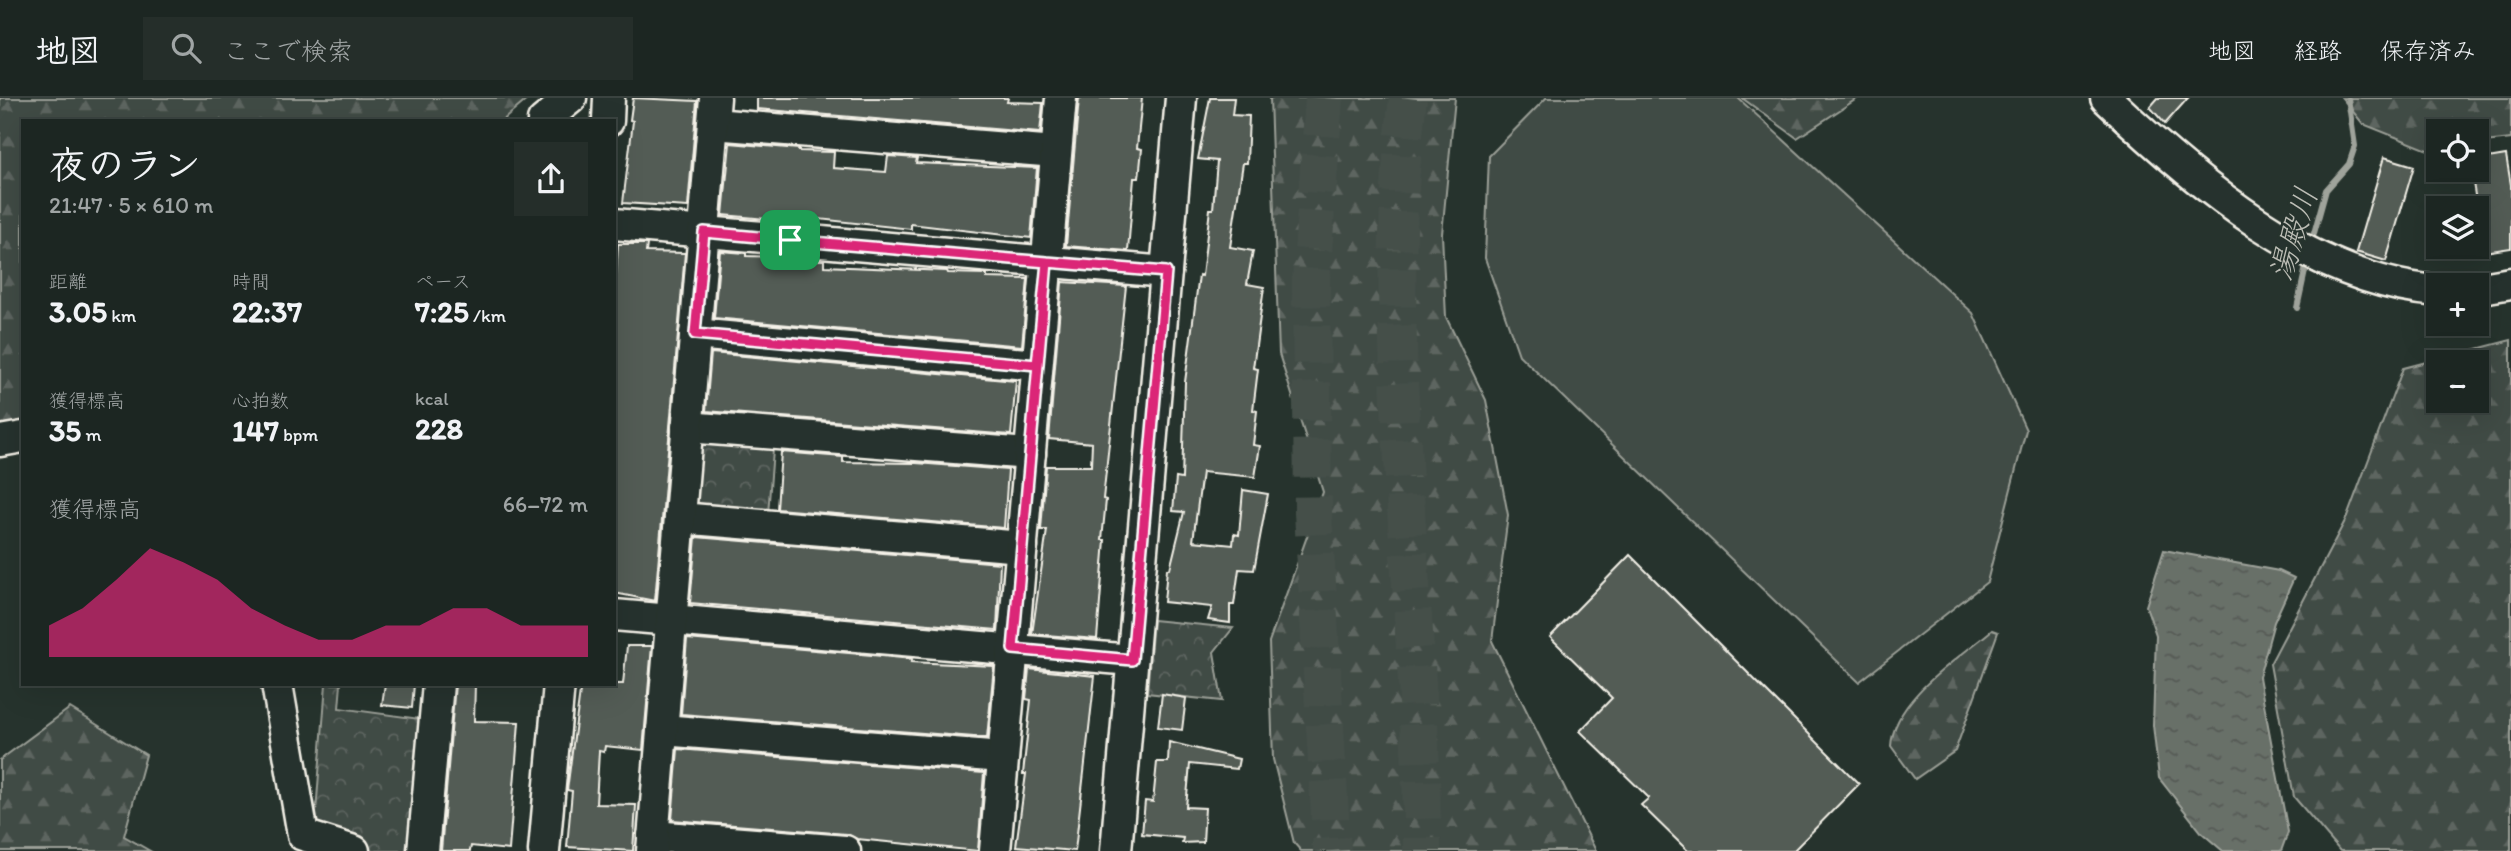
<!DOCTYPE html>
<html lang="ja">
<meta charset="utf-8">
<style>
body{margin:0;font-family:Itim,"Klee One",sans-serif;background:#252e2a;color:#f1f3f6;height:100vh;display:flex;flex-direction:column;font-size:26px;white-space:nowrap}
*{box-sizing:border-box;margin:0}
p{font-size:23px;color:#a0a5a5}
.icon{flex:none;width:38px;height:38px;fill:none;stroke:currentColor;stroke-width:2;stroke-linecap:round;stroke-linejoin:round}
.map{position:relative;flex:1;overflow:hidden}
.details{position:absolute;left:21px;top:21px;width:595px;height:567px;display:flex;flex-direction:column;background:#1c2622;border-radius:0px;box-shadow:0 7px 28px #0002,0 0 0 2px #3a4340}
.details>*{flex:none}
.buttons{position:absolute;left:2426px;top:21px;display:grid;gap:14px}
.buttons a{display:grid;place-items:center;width:63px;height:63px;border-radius:0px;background:#1c2622;box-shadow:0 7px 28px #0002,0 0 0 2px #3a4340;font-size:35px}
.pin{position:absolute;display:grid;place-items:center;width:60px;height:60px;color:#fff;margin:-30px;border-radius:14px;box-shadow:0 4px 10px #0006}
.round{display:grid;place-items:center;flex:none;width:74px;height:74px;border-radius:0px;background:#252e2a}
.overview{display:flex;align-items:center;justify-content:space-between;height:119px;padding:0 28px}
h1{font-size:38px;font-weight:700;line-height:52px}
.figures{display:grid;grid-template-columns:repeat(3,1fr);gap:10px;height:119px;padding:7px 28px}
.figures div{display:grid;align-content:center}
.figures b{font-size:30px;font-weight:700}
.figures small{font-size:19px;font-weight:400}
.figures p{font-size:19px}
.chart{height:196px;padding:14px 28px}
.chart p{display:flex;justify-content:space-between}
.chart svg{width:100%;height:126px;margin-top:7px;fill:#db2777;opacity:.7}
header{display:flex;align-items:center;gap:42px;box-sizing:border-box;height:98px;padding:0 35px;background:#1c2622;border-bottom:2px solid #3a4340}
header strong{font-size:33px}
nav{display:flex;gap:38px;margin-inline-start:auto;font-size:24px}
.search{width:490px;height:63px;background:#252e2a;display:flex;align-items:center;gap:18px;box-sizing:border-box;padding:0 24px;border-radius:0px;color:#a0a5a5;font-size:26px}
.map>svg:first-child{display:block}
.forest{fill:url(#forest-firs);stroke:#9a9e96;stroke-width:2;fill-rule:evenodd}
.park{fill:url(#park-crowns);stroke:#9a9e96;stroke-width:2}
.garden{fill:#414b45;stroke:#9a9e96;stroke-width:2}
.water{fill:url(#water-ripples);stroke:#9fa39b;stroke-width:2}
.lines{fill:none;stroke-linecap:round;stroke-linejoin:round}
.stream{stroke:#9fa39b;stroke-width:6}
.building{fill:#525c55;stroke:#f4f1e8;stroke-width:2}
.highway-tunnel{stroke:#455049;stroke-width:38;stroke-dasharray:38 19;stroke-linecap:butt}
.minor-casing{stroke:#f4f1e8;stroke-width:35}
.minor{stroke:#26332d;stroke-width:30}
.route-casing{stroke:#fff;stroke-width:14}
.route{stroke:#db2777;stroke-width:9}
.labels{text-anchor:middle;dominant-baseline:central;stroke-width:5;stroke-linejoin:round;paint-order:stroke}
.water-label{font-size:32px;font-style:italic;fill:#bcbdb5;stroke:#26332d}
</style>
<header>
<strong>地図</strong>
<div class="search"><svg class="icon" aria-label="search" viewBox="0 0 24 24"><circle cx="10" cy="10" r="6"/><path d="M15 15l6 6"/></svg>ここで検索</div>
<nav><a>地図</a><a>経路</a><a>保存済み</a></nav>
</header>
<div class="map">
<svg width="2511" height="753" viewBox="0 0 2511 753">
<defs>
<pattern id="forest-firs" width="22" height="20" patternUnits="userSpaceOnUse" patternTransform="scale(1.75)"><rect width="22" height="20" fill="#414b45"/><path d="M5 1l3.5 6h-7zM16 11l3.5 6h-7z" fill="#5d6560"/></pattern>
<pattern id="park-crowns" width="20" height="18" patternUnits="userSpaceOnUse" patternTransform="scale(1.75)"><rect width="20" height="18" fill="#414b45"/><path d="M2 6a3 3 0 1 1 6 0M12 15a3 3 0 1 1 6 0" fill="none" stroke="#5d6560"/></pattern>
<pattern id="water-ripples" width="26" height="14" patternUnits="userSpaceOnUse" patternTransform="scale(1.75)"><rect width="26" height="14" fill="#676f68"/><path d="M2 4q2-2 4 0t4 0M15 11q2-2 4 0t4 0" fill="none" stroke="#565a55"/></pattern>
</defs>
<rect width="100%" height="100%" fill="#26332d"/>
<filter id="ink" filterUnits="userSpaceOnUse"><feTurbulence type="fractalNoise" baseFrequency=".0143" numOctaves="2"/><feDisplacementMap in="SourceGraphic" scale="14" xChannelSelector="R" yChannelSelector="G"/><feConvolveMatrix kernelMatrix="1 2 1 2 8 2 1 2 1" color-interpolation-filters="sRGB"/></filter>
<g filter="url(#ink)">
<!-- forest -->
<g class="forest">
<polygon points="0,0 529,0 502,23 23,23 23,333 0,336"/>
<polygon points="1270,0 1455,0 1442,136 1446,219 1486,302 1508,417 1492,543 1596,753 1301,753 1294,745 1273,661 1269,544 1323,394 1279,256"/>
<polygon points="1742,0 1858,0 1797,40"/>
<polygon points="2342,0 2511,0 2511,41 2476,45 2476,33 2438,33 2438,56 2363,26"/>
<path d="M 2511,242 L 2511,753 L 2340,753 L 2294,699 L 2270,566 L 2347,419 L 2403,270 ZM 2476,264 L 2476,303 L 2438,303 L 2438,264 Z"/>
<path d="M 1992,532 L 1998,534 L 1955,653 L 1915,681 L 1891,648 C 1894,600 1957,562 1992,532 Z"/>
<polygon points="70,610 146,657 124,738 150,753 0,753 0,662"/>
</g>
<!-- park -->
<g class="park">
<polygon points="698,334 774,339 768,416 692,410"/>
<polygon points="1153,522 1233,530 1214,554 1222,603 1147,595"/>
<polygon points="326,586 341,586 339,610 435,623 423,753 354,753 314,740"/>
</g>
<!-- garden -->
<polygon class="garden" points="1546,0 1738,0 1973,215 2026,332 1987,484 1859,584 1519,257 1485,160 1489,58"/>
<!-- water -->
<polygon class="water" points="2164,452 2279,473 2294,480 2274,524 2259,579 2288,734 2281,753 2223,753 2202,735 2159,680 2153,627 2156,537 2146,508"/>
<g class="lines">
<!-- stream -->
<g class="stream">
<polyline points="2311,146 2326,92 2349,66 2355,48 2348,0"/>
<polyline points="2297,210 2307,164"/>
</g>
</g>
<!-- building -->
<g class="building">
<polygon points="633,0 697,3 688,109 623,105 633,23 630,22"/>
<polygon points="757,0 1008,0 1007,4 1043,5 1040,35 757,11"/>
<polygon points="1079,0 1142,0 1137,50 1142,51 1139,80 1134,80 1128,153 1066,148"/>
<polygon points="1210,0 1234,0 1232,17 1249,18 1247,65 1243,65 1230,149 1253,153 1247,186 1264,189 1253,270 1258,271 1253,312 1257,313 1253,347 1260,348 1255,379 1202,374 1193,443 1233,447 1234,436 1239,437 1243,392 1268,396 1254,472 1239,471 1234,507 1230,507 1230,525 1208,522 1212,509 1164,504 1167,471 1170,471 1184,414 1173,413 1176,380 1182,381 1185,284 1199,177 1202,178 1210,111 1213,111 1217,63 1198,61"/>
<polygon points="2158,0 2188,0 2165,26 2150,9"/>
<polygon points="730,45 799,51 799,53 834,54 833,70 886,74 888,58 917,60 916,65 1037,70 1031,140 911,126 911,131 791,118 790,123 723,117"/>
<polygon points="2506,57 2511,87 2511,150 2484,154 2471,72 2476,72 2476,62"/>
<polygon points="2384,59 2414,68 2386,163 2356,154"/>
<polygon points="618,146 647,146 646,154 685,155 655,503 614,495 614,208"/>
<polygon points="720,153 746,155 746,158 783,159 782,162 824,162 824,168 947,173 948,175 987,176 987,180 1028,181 1022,248 714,220"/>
<polygon points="1062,184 1126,188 1103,401 1106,402 1102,442 1105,442 1097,541 1032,536 1047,432 1041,432 1046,368 1091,368 1092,345 1049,341"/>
<polygon points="711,255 1016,283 1011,337 706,313"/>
<polygon points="781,354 843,359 843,364 916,365 1008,372 1004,430 777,411"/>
<polygon points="696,439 1000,465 997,532 690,505"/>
<polygon points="1630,457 1859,686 1793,753 1688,753 1641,707 1649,700 1580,633 1612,600 1550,539"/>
<polygon points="687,541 872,557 912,561 911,564 994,568 987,640 681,616"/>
<polygon points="627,548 652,548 643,652 605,648 604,654 599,653 596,706 636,707 633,753 567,749 572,693 567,692 581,586 623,586"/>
<polygon points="1029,571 1095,578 1075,753 1016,748 1026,676 1023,676 1031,602 1026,601"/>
<polygon points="385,586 414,586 412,610 382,607"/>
<polygon points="455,586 475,586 474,623 519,624 509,752 471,748 470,753 441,753"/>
<polygon points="1162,596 1186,600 1182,632 1158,629"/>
<polygon points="1169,644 1239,661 1237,671 1190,666 1186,709 1205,710 1203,744 1182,745 1183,740 1142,736 1145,703 1153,704 1157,664 1168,664"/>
<polygon points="678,651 984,675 978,753 857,741 846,736 672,722"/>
</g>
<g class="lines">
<!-- highway-tunnel -->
<g class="highway-tunnel">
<polyline points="1324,0 1311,183 1313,414 1332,753"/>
<path d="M 1408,0 C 1377,250 1423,502 1422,753"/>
</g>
<!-- minor casing -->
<g class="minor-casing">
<g id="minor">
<path d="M 2106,0 C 2195,85 2310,183 2438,193"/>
<polyline points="543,23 571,0"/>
<polyline points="608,23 609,0"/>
<polyline points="713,26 1056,54"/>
<polyline points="614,126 1166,174"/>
<polyline points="2476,191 2511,185"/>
<polyline points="695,236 1037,267"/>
<polyline points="687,329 1030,356"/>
<polyline points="0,343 23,339"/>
<polyline points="680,420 1022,449"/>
<polyline points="614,517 1132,562"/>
<polyline points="277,586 303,737 354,753"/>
<polyline points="662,632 1003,659"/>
<polyline points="653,738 845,753"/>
<polyline points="423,753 438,586"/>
<polyline points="544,753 559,586"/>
<polyline points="652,753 715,0"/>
<polyline points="995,753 1061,0"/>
<polyline points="1116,753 1181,0"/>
</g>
</g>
<!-- minor -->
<use href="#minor" class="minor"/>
</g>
</g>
<g class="lines" filter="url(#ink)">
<!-- route casing -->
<g class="route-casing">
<polyline id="route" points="790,142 1047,164 1013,551 1132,562 1166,174 1047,164 1037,267 695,236 704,134 790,142"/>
</g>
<!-- route -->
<use href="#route" class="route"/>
</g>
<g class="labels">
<!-- water labels -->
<g class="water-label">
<text transform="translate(2293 136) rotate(-73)">湯殿川</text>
</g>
</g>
</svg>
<div class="buttons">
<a><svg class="icon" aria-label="locate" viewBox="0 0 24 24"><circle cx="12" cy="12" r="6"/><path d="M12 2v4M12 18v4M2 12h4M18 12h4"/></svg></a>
<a><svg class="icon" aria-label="layers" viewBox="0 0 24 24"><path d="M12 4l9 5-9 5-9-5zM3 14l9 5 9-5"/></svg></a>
<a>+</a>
<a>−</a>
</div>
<div class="pin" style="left:790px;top:142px;background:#1e9e55"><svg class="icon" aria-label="arrive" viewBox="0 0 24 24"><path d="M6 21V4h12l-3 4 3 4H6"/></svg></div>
<section class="details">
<div class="overview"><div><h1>夜のラン</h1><p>21:47 · 5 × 610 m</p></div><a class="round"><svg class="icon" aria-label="share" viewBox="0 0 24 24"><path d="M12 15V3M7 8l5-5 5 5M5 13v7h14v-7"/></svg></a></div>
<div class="figures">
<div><p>距離</p><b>3.05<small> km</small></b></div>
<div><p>時間</p><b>22:37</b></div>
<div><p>ペース</p><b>7:25<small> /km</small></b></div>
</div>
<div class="figures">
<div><p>獲得標高</p><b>35<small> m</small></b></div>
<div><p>心拍数</p><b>147<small> bpm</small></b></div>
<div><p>kcal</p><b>228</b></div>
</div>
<div class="chart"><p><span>獲得標高</span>66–72 m</p>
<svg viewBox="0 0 160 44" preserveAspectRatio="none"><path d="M0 44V33L10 27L20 17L30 6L40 11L50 17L60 27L70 33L80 38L90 38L100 33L110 33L120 27L130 27L140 33L150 33L160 33V44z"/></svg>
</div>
</section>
</div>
